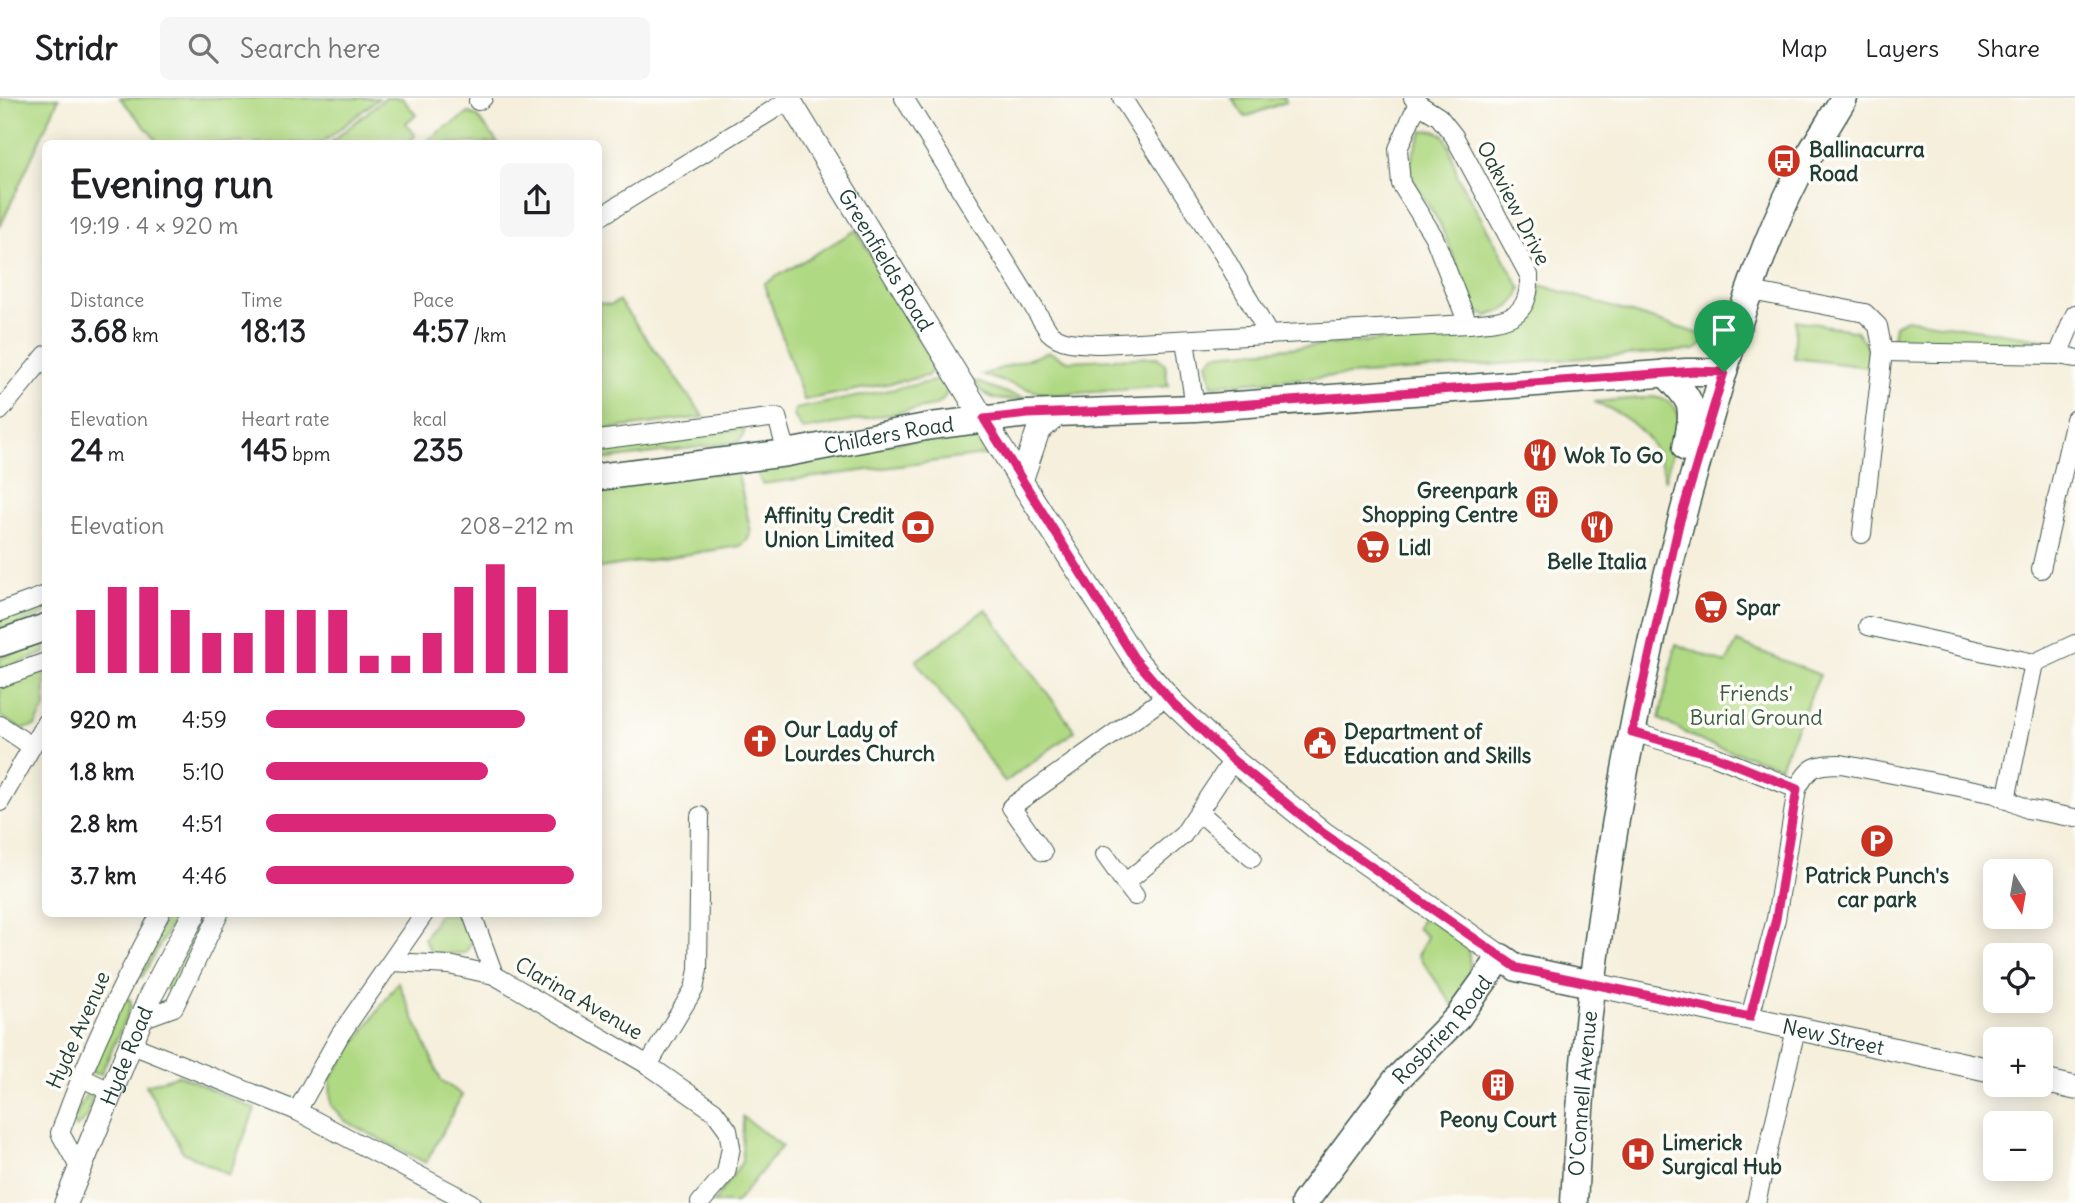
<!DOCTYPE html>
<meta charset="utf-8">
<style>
body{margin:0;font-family:Delius,sans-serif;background:#f6f6f6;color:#202124;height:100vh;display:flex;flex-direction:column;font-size:26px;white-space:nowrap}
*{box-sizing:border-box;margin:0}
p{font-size:23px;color:#757577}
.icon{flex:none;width:38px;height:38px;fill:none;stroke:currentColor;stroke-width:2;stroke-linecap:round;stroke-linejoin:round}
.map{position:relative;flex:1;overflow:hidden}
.sheet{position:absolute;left:42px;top:42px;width:560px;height:777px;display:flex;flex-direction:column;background:#fff;border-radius:10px;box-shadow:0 4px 18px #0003}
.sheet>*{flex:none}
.needle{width:46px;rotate:169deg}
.fabs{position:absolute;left:1983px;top:761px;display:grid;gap:14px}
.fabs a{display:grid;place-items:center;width:70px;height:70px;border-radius:10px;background:#fff;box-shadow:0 4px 18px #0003;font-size:35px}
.pin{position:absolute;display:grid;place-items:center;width:60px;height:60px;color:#fff;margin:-72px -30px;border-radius:50% 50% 50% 0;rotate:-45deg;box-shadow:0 0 7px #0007}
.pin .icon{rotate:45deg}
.round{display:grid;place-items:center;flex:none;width:74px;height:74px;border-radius:10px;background:#f6f6f6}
.overview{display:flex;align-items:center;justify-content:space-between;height:119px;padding:0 28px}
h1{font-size:38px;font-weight:700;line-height:52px}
.stats{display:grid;grid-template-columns:repeat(3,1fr);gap:10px;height:119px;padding:7px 28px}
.stats div{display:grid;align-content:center}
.stats b{font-size:30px;font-weight:700}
.stats small{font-size:19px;font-weight:400}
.stats p{font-size:19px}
.chart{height:196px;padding:14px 28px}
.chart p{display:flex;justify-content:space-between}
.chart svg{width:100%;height:126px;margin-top:7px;stroke:#db2777;stroke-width:6}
ul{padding:0 28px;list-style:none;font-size:23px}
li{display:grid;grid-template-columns:112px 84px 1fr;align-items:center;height:52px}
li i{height:18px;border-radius:9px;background:#db2777}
header{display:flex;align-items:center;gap:42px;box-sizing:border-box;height:98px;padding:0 35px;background:#fff;border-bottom:2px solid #e0e0e0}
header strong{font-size:33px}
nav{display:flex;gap:38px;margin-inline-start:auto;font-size:24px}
.search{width:490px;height:63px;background:#f6f6f6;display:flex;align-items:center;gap:18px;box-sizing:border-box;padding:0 24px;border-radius:10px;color:#757577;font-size:26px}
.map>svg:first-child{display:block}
.green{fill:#b0d983;stroke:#688b5c;stroke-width:2}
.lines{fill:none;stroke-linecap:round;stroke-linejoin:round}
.minor-casing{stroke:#3f584d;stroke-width:20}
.tertiary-casing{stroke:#3f584d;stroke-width:25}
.secondary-casing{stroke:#3f584d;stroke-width:29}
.minor{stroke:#fff;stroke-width:18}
.tertiary{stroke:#fff;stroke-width:23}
.secondary{stroke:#fff;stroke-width:26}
.route-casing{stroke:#fff;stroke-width:14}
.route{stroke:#db2777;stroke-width:9}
.labels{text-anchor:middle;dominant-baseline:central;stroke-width:7;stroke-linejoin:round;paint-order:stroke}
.poi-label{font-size:21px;font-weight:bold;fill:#1f3d34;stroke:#fdfcf7;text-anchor:start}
.street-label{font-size:21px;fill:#1f3d34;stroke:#fdfcf7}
.park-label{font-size:21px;fill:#3c5c44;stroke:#fdfcf7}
</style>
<header>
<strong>Stridr</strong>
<div class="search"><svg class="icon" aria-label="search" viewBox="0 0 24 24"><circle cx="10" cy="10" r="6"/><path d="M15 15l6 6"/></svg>Search here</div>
<nav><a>Map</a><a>Layers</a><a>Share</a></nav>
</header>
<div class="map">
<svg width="2075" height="1105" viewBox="0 0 2075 1105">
<rect width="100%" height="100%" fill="#fdfcf7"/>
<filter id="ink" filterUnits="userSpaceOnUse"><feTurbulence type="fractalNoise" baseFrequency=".0143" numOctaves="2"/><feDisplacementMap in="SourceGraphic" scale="14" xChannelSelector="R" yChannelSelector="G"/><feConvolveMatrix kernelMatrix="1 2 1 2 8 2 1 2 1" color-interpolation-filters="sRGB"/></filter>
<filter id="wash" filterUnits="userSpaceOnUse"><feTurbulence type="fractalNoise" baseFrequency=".00686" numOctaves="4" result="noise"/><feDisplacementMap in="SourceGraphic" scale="28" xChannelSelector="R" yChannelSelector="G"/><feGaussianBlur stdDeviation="1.57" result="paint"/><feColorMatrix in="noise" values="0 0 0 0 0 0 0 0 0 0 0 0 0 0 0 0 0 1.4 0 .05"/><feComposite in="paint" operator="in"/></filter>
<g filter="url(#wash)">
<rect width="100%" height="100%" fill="#f5efdc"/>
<!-- green -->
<g class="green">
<polygon points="0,0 59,0 0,129"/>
<polygon points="120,0 379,0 322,45 159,45"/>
<polygon points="385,0 402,0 416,17 406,25 415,37 410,45 330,45"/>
<polygon points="1232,0 1285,0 1286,4 1245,19"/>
<polygon points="469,15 477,18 498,45 425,45 440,33"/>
<path d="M 1433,32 L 1444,37 L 1449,47 L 1458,79 L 1521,191 C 1515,210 1505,212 1487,218 L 1476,213 L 1440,126 L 1410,77 L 1410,66 L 1417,45 L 1423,33 Z"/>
<polygon points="856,132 932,265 932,273 927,278 804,302 764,186"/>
<path d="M 1540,187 L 1707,238 L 1702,247 L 1695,252 L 1212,287 L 1207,264 L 1216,256 L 1508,232 C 1531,224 1539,211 1540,187 Z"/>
<polygon points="619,203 704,319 599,332 599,205 610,207"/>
<polygon points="1906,221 2043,241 2042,247 1902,249 1893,240 1895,227"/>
<polygon points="1796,222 1856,233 1868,249 1869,269 1794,260"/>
<polygon points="1049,254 1068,263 1157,259 1165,266 1168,288 1055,297 1037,294 982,277"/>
<polygon points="939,282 948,293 942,303 934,308 803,332 794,318 795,311"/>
<polygon points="972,282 1010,296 1038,303 995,301 983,295"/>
<path d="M 1653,299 C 1668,301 1677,307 1680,322 L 1665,383 C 1659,341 1631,318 1594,304 Z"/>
<polygon points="745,330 743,338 738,344 599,362 598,349"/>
<polygon points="947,337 977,338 991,356 762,386 754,367"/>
<polygon points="699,375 738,376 751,434 747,443 740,448 599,470 599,389"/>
<polygon points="45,503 45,516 0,533 0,520"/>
<polygon points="986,511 1075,633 1005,684 916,563"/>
<polygon points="45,544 45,555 0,572 0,560"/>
<polygon points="1737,544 1820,577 1780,668 1705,645 1659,621 1676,546 1726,566"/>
<polygon points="45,569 45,610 35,628 22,631 0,618 0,585"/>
<polygon points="167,816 177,816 142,879 134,876"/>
<polygon points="205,816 215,816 173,894 164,890"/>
<polygon points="439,816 462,816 473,842 465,855 432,856 424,841"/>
<polygon points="1424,817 1468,849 1471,880 1454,909 1418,857 1427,839 1417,830"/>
<polygon points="398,884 441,982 462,997 426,1065 345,1023 331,1007 330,981"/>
<polygon points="130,901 131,908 101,976 90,975 122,903"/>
<polygon points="179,977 255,1011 229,1077 183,1054 146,987"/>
<polygon points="88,993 93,997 87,1019 76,1030 72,1024"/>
<polygon points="743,1019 782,1048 736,1105 713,1105 742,1064"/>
</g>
</g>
<g filter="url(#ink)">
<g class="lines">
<!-- minor casing -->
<g class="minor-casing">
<g id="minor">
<path d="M 904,0 L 1049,234 C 1062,247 1082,245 1101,246 L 1468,226 C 1505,223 1531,222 1529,177 L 1454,38 L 1439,19 L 1420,7 L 1413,0"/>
<polyline points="1122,0 1223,156 1269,237"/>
<polyline points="478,3 483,0"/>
<polyline points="1420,7 1413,16 1398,51 1401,86 1434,139 1468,226"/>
<polyline points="598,120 789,2"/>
<polyline points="1751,193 1865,215 1878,228 1883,254 1862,436"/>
<polyline points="1185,242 1195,310"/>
<polyline points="1883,254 2058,257 2075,260"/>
<polyline points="2058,257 2075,216"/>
<polyline points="0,313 46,257"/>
<polyline points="598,342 777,319 787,355"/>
<polyline points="2041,471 2075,321"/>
<polyline points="0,514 46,497"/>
<polyline points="1868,528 2034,565 2075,546"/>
<polyline points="0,580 46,564"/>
<polyline points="0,627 31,648"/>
<polyline points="1632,634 1712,657 1797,691 1776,821 1750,919"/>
<path d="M 1797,691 C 1809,668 1816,666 1841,666 L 1995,696 L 2027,711 L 2075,720"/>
<polyline points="2006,702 2034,565"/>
<polyline points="0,704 46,624"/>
<polyline points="1199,714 1252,760"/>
<polyline points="1043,754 1011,709 1167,598"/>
<polyline points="1105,757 1125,785"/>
<polyline points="1135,798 1125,785 1183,737 1233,662"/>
<polyline points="472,816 494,877"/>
<polyline points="392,864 449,867 494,877 648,967 714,1013 728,1032 731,1049 726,1075 700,1105"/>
<polyline points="141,921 174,909 219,816"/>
<polyline points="132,947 297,1013 471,1105"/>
<polyline points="648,967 694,891 698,872 700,718"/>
<polyline points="80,979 112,994"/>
<polyline points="297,1013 340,937 424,816"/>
<path d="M 79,1069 L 60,1035 C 87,958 121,887 160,816"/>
<polyline points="1756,1105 1796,931"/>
</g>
</g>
<!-- tertiary casing -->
<g class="tertiary-casing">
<g id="tertiary">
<path id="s1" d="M 788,0 L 1021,383 L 1134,560 L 1173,605 L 1233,662 L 1323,735 L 1501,859"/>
<polyline points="1021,383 1038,333 1059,315"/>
<path id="s2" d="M 1591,886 C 1726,914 1860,945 1995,973"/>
<polyline points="2040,982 2075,990"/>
<path id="s3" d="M 66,1105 L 150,899 L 194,816"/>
</g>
</g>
<!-- secondary casing -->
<g class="secondary-casing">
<g id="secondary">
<path d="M 1665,275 C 1696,306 1694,308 1686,350"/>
<path id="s4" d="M 598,379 L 787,355 L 931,328 L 1028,316 L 1195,310 L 1686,274 L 1724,274"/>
<polyline points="0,545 46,529"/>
<path id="s5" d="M 1304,1105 L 1396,982 L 1458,919 L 1501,859 L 1517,870 L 1591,886"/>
<path id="s6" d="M 1574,1105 C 1587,844 1632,585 1706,334 C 1731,248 1756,159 1797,79 C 1811,52 1829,26 1844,0"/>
</g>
</g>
<!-- minor -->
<use href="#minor" class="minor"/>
<!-- tertiary -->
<use href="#tertiary" class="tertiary"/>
<!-- secondary -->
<use href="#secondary" class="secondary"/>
</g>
</g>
<g class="lines" filter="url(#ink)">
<!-- route casing -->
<g class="route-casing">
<polygon id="route" points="1695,273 1724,274 1679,426 1632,634 1712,657 1797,691 1776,821 1750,919 1517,870 1323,735 1233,662 1173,605 1134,560 984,321 1028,316 1195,310"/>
</g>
<!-- route -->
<use href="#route" class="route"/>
</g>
<!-- icons -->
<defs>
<g id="bus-disc" transform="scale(1.75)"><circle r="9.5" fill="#c8321e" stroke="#fdfcf7"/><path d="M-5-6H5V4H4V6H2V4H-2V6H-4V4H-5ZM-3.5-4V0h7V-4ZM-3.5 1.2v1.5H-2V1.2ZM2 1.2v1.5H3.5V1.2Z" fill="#fff"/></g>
<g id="restaurant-disc" transform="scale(1.75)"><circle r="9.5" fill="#c8321e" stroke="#fdfcf7"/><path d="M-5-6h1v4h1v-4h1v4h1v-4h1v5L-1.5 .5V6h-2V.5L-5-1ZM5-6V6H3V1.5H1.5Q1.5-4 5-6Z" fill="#fff"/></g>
<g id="building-disc" transform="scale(1.75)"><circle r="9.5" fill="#c8321e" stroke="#fdfcf7"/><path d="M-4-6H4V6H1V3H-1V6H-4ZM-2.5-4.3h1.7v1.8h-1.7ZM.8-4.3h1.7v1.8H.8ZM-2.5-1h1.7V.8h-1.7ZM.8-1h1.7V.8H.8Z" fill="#fff"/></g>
<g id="bank-disc" transform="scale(1.75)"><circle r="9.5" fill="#c8321e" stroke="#fdfcf7"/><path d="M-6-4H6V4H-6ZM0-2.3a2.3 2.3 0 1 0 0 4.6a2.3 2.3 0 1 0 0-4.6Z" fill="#fff"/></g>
<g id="supermarket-disc" transform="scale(1.75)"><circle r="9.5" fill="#c8321e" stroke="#fdfcf7"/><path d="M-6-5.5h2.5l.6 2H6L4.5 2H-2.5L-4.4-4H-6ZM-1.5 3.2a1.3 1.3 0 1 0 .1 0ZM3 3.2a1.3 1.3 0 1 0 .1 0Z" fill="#fff"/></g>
<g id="church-disc" transform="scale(1.75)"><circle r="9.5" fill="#c8321e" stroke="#fdfcf7"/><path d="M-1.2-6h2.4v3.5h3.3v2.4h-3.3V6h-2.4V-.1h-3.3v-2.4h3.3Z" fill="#fff"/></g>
<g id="civic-disc" transform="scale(1.75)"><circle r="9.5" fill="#c8321e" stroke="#fdfcf7"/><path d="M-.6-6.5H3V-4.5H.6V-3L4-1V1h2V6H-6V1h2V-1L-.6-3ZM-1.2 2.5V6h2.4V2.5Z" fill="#fff"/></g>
<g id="parking-disc" transform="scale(1.75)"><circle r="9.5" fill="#c8321e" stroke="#fdfcf7"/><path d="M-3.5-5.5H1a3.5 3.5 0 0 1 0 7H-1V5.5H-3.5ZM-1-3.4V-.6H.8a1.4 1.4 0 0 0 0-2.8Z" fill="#fff"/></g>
<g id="hospital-disc" transform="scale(1.75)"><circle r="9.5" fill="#c8321e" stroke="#fdfcf7"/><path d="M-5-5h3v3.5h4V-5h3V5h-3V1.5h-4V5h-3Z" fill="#fff"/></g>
</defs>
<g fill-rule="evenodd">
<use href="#bus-disc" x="1784" y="63"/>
<use href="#restaurant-disc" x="1540" y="357"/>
<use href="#building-disc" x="1542" y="404"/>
<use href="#bank-disc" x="918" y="429"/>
<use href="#restaurant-disc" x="1597" y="429"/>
<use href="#supermarket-disc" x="1373" y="449"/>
<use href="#supermarket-disc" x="1711" y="509"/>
<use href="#church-disc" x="760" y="643"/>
<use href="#civic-disc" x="1320" y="645"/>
<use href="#parking-disc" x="1877" y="743"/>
<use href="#building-disc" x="1498" y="987"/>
<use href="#hospital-disc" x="1638" y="1056"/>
</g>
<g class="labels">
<!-- poi labels -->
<g class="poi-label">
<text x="1809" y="51">Ballinacurra<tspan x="1809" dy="24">Road</tspan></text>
<text x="1564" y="357">Wok To Go</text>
<text x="1518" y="392" text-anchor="end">Greenpark<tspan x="1518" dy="24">Shopping Centre</tspan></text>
<text x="894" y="417" text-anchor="end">Affinity Credit<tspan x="894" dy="24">Union Limited</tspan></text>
<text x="1398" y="449">Lidl</text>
<text x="1597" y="463" text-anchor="middle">Belle Italia</text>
<text x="1736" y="509">Spar</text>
<text x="784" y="631">Our Lady of<tspan x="784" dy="24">Lourdes Church</tspan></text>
<text x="1344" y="633">Department of<tspan x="1344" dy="24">Education and Skills</tspan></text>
<text x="1877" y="777" text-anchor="middle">Patrick Punch's<tspan x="1877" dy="24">car park</tspan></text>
<text x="1498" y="1021" text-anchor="middle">Peony Court</text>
<text x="1662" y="1044">Limerick<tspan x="1662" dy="24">Surgical Hub</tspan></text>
</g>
<!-- street labels -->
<g class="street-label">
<text transform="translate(1514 105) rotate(63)">Oakview Drive</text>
<text stroke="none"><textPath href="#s1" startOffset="189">Greenfields Road</textPath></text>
<text stroke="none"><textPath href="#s4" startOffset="294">Childers Road</textPath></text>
<text transform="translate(579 900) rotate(30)">Clarina Avenue</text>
<text stroke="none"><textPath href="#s5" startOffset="222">Rosbrien Road</textPath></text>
<text transform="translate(78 932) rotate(-66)">Hyde Avenue</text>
<text stroke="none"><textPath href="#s2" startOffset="248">New Street</textPath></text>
<text stroke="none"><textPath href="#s3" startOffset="159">Hyde Road</textPath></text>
<text stroke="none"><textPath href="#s6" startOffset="110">O'Connell Avenue</textPath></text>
</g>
<!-- park labels -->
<g class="park-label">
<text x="1756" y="595">Friends'<tspan x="1756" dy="24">Burial Ground</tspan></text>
</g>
</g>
</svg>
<div class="fabs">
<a><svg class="needle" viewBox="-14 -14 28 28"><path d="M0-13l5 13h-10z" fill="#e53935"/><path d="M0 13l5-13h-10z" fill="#757577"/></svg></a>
<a><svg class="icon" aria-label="locate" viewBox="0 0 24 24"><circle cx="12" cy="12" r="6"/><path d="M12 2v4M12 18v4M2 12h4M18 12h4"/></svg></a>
<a>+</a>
<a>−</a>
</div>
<div class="pin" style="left:1724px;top:274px;background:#1e9e55"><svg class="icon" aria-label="arrive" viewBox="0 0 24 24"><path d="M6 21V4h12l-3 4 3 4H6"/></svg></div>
<section class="sheet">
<div class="overview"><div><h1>Evening run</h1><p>19:19 · 4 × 920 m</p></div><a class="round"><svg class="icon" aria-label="share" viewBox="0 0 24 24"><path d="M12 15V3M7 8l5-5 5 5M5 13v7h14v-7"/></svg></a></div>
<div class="stats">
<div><p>Distance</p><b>3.68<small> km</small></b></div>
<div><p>Time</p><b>18:13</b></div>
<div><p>Pace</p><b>4:57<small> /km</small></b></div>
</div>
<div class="stats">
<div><p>Elevation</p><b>24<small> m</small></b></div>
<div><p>Heart rate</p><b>145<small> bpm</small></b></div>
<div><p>kcal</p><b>235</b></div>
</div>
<div class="chart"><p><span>Elevation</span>208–212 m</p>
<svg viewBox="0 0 160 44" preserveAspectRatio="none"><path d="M5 44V22M15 44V14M25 44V14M35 44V22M45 44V30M55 44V30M65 44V22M75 44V22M85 44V22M95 44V38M105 44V38M115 44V30M125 44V14M135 44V6M145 44V14M155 44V22"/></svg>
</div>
<ul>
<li><b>920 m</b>4:59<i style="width:84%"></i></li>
<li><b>1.8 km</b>5:10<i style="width:72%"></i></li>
<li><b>2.8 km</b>4:51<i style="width:94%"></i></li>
<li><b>3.7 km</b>4:46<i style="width:100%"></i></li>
</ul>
</section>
</div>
